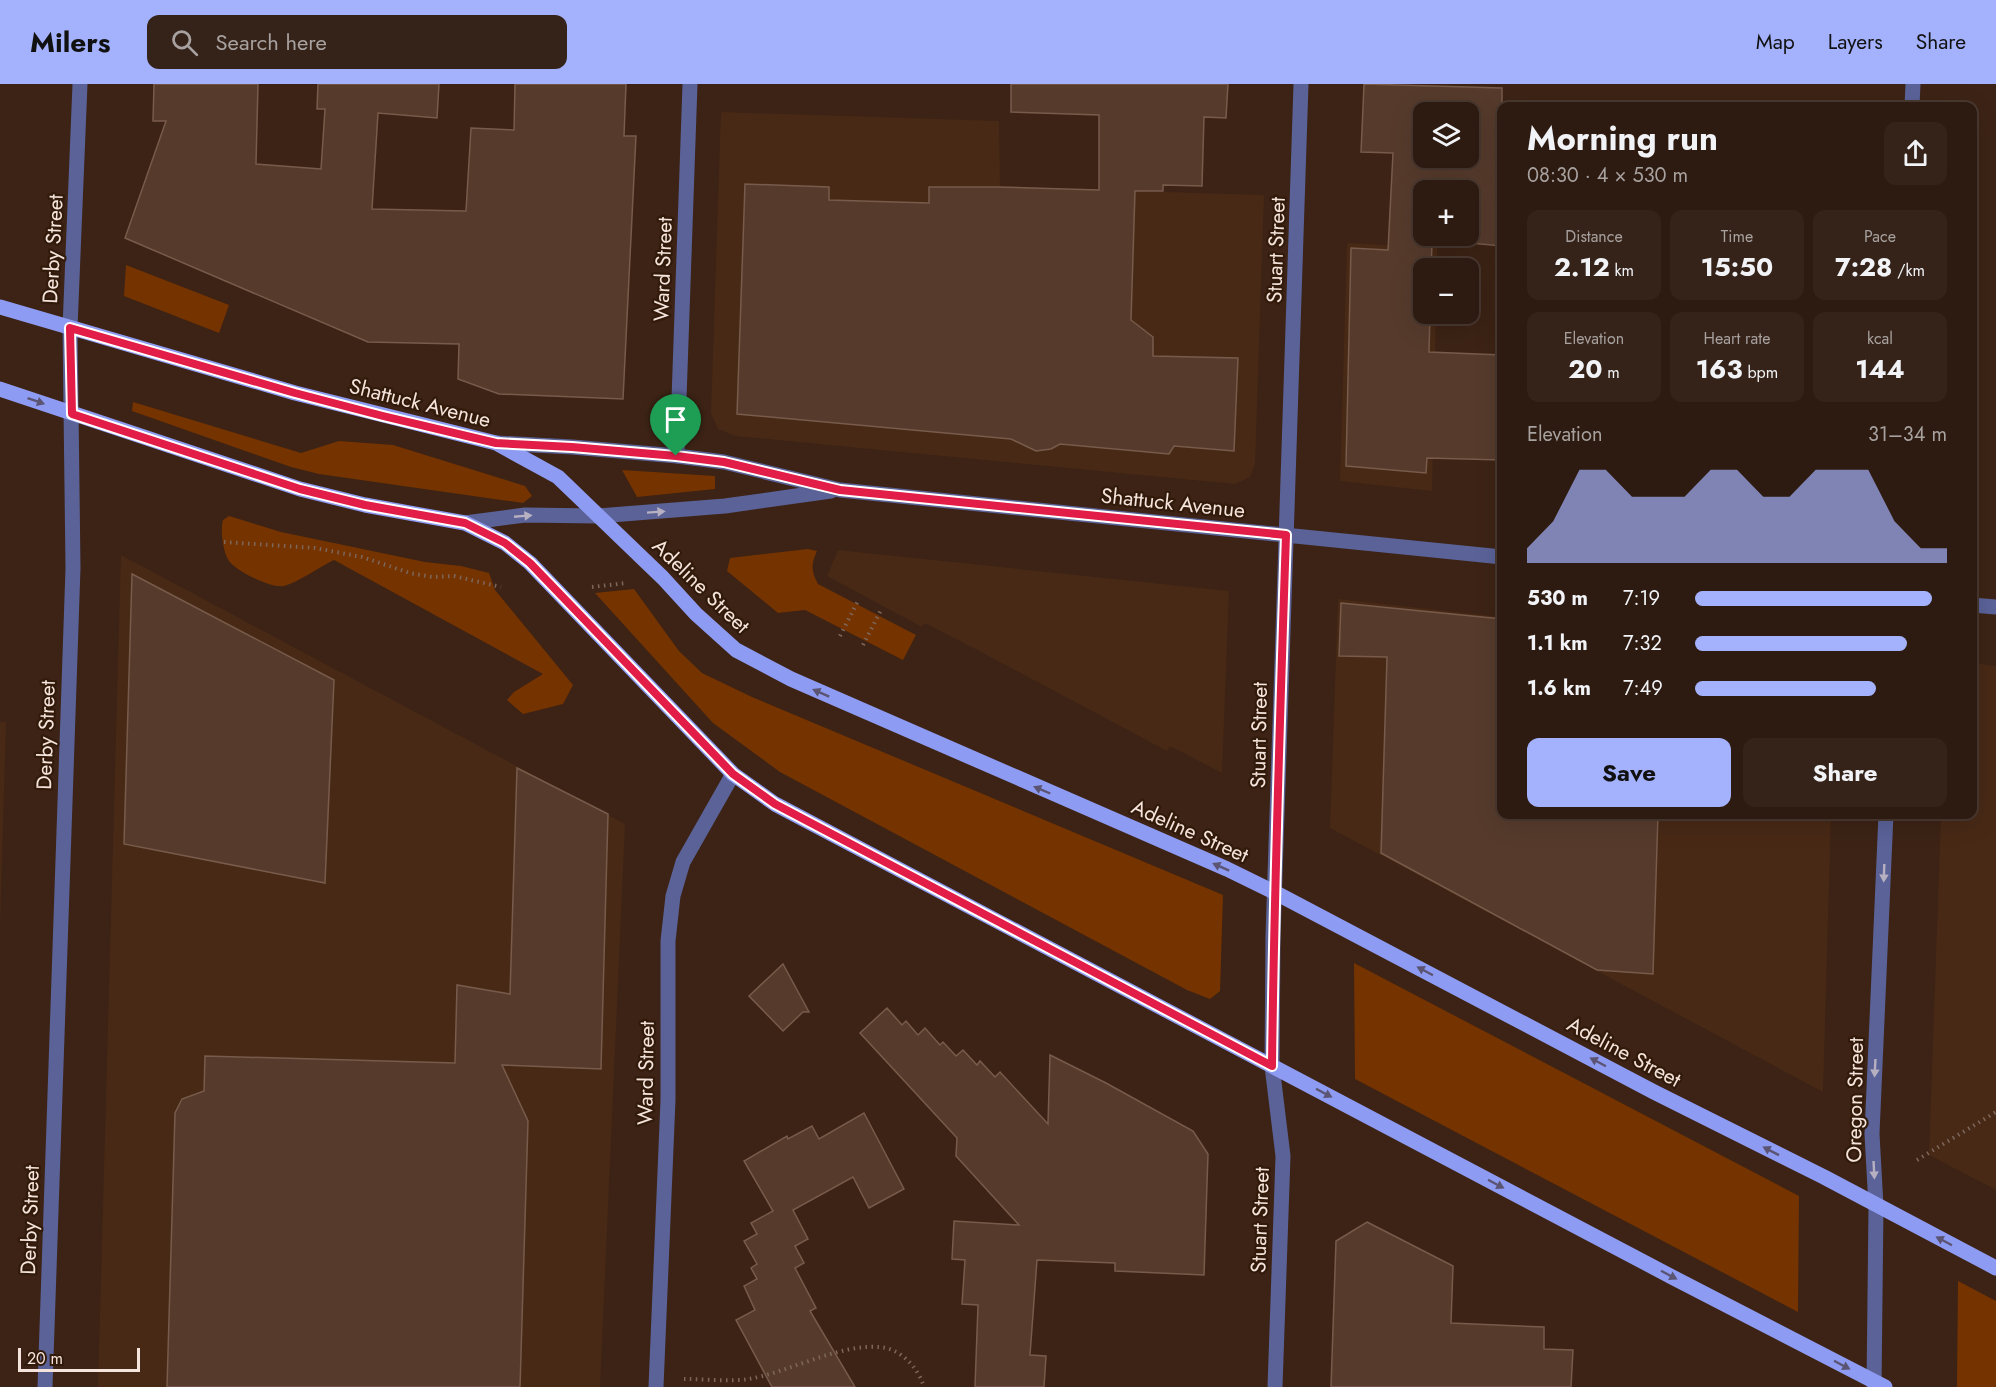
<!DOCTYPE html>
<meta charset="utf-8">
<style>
body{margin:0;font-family:Jost,sans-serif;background:#352319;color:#f1f3f6;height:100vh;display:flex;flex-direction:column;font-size:22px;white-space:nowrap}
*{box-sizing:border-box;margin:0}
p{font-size:20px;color:#a7a19f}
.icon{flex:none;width:33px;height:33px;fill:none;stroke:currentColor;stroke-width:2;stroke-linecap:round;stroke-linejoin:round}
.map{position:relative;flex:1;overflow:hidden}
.drawer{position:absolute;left:1497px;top:18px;width:480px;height:717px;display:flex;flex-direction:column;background:#2d1a10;border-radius:12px;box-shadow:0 6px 24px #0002,0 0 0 2px #483830}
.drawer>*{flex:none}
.fabs{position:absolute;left:1413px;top:18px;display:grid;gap:12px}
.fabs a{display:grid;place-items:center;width:66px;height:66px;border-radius:12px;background:#2d1a10;box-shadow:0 6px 24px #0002,0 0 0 2px #483830;font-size:30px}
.scale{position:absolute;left:18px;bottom:15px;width:122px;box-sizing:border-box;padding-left:6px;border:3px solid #f5e4db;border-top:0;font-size:16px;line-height:21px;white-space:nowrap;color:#f5e4db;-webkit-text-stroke:4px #321a0b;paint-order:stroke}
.pin{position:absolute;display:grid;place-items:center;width:51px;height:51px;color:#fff;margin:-62px -26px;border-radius:50% 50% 50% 0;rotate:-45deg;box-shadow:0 0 6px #0007}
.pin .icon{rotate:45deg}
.round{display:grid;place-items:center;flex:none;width:63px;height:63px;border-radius:12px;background:#352319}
.headline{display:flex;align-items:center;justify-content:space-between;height:102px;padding:0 30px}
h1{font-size:33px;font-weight:700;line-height:45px}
.stats{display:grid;grid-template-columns:repeat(3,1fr);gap:9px;height:102px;padding:6px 30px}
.stats div{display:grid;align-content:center;border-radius:12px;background:#352319;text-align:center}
.stats b{font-size:26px;font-weight:700}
.stats small{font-size:16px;font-weight:400}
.stats p{font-size:16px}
.chart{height:168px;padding:12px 30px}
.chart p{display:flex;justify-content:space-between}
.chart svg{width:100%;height:108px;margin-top:6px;fill:#a4b1fc;opacity:.7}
.action{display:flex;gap:12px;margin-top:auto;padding:12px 30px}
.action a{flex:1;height:69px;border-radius:12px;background:#a4b1fc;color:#111;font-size:24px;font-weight:700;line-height:69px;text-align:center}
.action a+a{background:#352319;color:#f1f3f6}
ul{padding:0 30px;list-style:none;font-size:20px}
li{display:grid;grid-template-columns:96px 72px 1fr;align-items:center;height:45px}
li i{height:15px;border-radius:8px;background:#a4b1fc}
header{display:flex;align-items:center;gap:36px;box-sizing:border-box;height:84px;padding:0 30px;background:#a4b1fc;color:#111}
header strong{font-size:28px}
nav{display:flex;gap:33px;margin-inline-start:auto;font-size:21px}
.search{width:420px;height:54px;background:#352319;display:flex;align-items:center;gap:15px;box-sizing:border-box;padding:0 21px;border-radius:12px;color:#a7a19f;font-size:22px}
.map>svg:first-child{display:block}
.built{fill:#482916}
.green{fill:#753300}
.building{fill:#563b2c;stroke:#785b4b;stroke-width:1.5;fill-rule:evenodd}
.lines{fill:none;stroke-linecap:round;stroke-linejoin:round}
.path{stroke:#7d675b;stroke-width:4;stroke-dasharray:1.5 4.5;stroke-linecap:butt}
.minor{stroke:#5a6298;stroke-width:15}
.major{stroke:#8e9bf3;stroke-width:15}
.oneway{fill:#5b5473}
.oneway2{fill:#b7b0c0}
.route-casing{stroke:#fff;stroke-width:12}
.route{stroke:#e11d48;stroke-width:8}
.labels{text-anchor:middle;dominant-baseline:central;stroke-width:4.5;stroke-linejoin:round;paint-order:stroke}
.street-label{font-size:21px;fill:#f5e4db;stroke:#321a0b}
</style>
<header>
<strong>Milers</strong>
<div class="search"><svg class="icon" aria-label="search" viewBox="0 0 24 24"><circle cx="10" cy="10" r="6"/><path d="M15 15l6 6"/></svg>Search here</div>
<nav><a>Map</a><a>Layers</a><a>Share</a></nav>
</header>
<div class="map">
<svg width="1996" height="1303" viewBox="0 0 1996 1303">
<rect width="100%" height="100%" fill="#3c2315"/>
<!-- built -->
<g class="built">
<polygon points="721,28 999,37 1000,103 1264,111 1255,380 1250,393 1235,400 735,352 718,345 711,329"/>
<polygon points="1347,159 1437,164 1437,184 1424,184 1424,230 1436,230 1432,407 1340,397"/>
<polygon points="838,466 1229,507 1222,689 1170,662 1167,667 983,569 925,539 922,543 827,492"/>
<polygon points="121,471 625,740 600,1303 98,1303"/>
<polygon points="1338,515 1501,533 1502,730 1831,731 1823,1008 1330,744"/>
<polygon points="1973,579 1996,582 1996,1106 1929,1071 1941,731 1972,730"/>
<polygon points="0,638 6,638 0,844"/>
</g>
<!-- green -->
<g class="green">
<polygon points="126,181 229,221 219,249 124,212"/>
<polygon points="133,318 301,369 339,357 393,361 525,402 532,412 523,419 319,390 291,383 132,327"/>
<polygon points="622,386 715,392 715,405 637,413"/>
<path d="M 229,432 L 281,448 L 425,478 L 461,482 L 489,489 L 495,506 L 573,601 L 563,620 L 523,630 L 507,616 L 514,608 L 543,590 L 334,476 C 319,483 299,498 284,502 C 272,505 236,487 229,477 C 223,468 220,446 223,436 Z"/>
<path d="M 808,465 L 817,467 C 811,480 811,487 818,500 L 916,551 L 903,576 L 805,526 L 778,529 L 727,487 L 730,474 Z"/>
<polygon points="634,505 679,567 702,589 752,613 1223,811 1220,907 1210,915 1187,906 780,688 713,639 595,509"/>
<polygon points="1354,879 1799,1112 1798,1228 1355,995"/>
<polygon points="1958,1197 1996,1217 1996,1303 1957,1303"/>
</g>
<!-- building -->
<g class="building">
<polygon points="154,0 258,0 256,80 321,85 325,25 317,25 318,0 439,0 437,34 378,29 372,125 466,127 471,44 514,46 515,0 626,0 624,52 636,52 623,315 499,310 458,295 459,260 368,258 125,154 166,37 153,37"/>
<polygon points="1011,0 1228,0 1226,34 1204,33 1202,102 1163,101 1163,107 1135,107 1131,236 1153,253 1153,272 1238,274 1234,367 1174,362 1169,370 1060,360 1051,365 1036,367 1011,355 737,330 745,100 829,103 829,116 929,119 929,103 999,103 1099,106 1099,31 1011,28"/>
<path d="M 1364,0 L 1502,4 L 1502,162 L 1459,158 L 1459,160 L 1432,160 L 1431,184 L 1424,184 L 1424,230 L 1430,230 L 1429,268 L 1502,271 L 1502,376 L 1427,374 L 1426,389 L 1346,382 L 1351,164 L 1388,166 L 1393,69 L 1361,68 ZM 1424,28 L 1468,28 L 1468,74 L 1424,74 ZM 1424,106 L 1468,106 L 1468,152 L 1424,152 Z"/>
<polygon points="132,490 334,596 325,799 124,760"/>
<polygon points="1341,519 1502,535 1502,730 1658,730 1653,890 1597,886 1381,769 1387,573 1339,572"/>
<polygon points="517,684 608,730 601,985 502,981 528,1037 520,1303 167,1303 175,1029 182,1015 204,1007 205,972 455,979 457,901 510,910"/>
<polygon points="783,880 809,928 803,928 783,947 749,912"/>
<polygon points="887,924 902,941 906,937 918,951 925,944 940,961 943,958 956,972 963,966 977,981 980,977 995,993 1000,988 1048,1040 1050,971 1106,999 1193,1047 1208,1070 1204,1191 1115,1187 1115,1179 1037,1176 1030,1271 1046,1272 1044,1303 975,1303 978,1221 962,1220 965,1176 952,1175 954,1137 1019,1141 956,1072 957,1054 860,949"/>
<polygon points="864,1029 904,1105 869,1124 853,1093 793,1126 808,1155 795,1162 804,1179 795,1184 816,1224 810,1227 855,1303 772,1303 736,1236 755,1226 744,1202 757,1195 751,1184 757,1180 744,1157 757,1150 751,1139 773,1127 744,1077 787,1052 788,1055 812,1042 819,1055"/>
<polygon points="1367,1138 1453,1182 1451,1239 1544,1243 1544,1265 1573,1266 1571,1303 1331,1303 1336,1157"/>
</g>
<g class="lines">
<!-- path -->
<g class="path">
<polyline points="224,458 315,464 362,473 410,489 432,493 454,492 501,503"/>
<polyline points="592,503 626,499"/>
<polyline points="840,552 859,515"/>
<polyline points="863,561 881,526"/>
<polyline points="1917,1076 1996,1028"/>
<path d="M 684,1295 C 705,1295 729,1298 749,1295 C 789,1288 839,1260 879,1263 C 900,1264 918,1283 924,1303"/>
</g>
<!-- minor -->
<g class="minor">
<polyline points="1912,22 1913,0"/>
<polyline points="496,359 572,363 677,372 724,378 840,406 1502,473"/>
<polyline points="677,372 690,0"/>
<polyline points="465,439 525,431 598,432 725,422 831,407"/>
<polyline points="1972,521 1996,523"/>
<polyline points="45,1303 73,484 70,244 80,0"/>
<polyline points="656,1303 668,1016 668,857 673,812 683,778 733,690"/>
<polyline points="1275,1303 1283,1072 1272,982 1273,852 1301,0"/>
<polyline points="1874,1303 1876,1122 1872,1050 1886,730"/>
</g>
<!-- major -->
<g class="major">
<polyline points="0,223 295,309 496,359 558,393 663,494 696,530 736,566 791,595 1227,785 1274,808 1654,1008 1824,1093 1996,1184"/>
<polyline points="0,305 300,405 365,421 465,439 505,459 530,479 733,690 775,720 1672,1193 1885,1303"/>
</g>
</g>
<!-- one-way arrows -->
<defs><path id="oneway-solid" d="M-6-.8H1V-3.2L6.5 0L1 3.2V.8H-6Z" transform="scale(1.5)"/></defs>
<g class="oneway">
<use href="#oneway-solid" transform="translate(36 317) rotate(19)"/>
<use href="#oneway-solid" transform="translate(821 609) rotate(-156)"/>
<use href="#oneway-solid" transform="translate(1042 706) rotate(-157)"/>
<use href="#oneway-solid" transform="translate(1221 783) rotate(-156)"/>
<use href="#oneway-solid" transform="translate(1425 887) rotate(-152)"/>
<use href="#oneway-solid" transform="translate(1598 978) rotate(-152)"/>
<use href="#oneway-solid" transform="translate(1324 1009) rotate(28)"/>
<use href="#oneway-solid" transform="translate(1771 1067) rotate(-153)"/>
<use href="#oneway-solid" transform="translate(1496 1100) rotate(28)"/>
<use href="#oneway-solid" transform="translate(1944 1157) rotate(-152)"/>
<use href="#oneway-solid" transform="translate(1669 1191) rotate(28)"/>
<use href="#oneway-solid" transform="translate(1842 1281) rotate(28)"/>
</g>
<g class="oneway2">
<use href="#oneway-solid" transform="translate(656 428) rotate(-4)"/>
<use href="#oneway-solid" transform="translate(523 432) rotate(-5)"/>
<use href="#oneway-solid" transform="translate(1884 789) rotate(92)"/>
<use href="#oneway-solid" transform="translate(1875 984) rotate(93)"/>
<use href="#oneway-solid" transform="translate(1874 1086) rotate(87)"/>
</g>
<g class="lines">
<!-- route casing -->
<g class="route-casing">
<path id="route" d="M 70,244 L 295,309 L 383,332 L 496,359 L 572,363 L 676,372 L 724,378 L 840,406 L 1286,451 C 1280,628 1274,805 1272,982 L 775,720 L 733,690 L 530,479 L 505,459 L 465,439 L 365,421 L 300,405 L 72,330 Z"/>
</g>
<!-- route -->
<use href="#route" class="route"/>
</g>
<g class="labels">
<!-- street labels -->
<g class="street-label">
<text transform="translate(53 165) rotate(-87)">Derby Street</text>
<text transform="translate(1276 166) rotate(-88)">Stuart Street</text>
<text transform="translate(663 185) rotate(-88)">Ward Street</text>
<text transform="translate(420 319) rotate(14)">Shattuck Avenue</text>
<text transform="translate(1173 419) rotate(6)">Shattuck Avenue</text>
<text transform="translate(701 502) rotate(44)">Adeline Street</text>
<text transform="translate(46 651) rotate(-88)">Derby Street</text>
<text transform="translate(1259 651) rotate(-89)">Stuart Street</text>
<text transform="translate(1190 747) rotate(24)">Adeline Street</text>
<text transform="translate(1624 968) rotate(28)">Adeline Street</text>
<text transform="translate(646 989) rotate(-89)">Ward Street</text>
<text transform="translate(1855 1016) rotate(-89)">Oregon Street</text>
<text transform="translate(30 1136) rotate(-88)">Derby Street</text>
<text transform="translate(1260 1136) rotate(-88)">Stuart Street</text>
</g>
</g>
</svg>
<div class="fabs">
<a><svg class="icon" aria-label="layers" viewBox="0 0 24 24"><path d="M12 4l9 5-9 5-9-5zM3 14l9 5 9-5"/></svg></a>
<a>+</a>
<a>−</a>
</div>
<div class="scale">20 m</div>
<div class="pin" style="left:676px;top:372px;background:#1e9e55"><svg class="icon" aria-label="arrive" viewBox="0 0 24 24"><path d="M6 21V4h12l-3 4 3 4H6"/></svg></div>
<section class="drawer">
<div class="headline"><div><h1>Morning run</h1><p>08:30 · 4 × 530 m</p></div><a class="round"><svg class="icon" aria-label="share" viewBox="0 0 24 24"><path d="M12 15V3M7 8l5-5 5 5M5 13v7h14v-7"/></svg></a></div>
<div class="stats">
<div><p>Distance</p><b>2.12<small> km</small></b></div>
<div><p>Time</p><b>15:50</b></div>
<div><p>Pace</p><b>7:28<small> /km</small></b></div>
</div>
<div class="stats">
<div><p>Elevation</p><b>20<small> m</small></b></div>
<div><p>Heart rate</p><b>163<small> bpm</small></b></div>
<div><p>kcal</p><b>144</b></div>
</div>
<div class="chart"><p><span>Elevation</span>31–34 m</p>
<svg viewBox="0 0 160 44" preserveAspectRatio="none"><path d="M0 44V38L10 27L20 6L30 6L40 17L50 17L60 17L70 6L80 6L90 17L100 17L110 6L120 6L130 6L140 27L150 38L160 38V44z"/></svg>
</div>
<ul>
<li><b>530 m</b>7:19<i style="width:94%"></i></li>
<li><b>1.1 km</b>7:32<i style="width:84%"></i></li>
<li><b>1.6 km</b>7:49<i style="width:72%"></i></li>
</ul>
<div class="action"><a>Save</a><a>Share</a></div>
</section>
</div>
